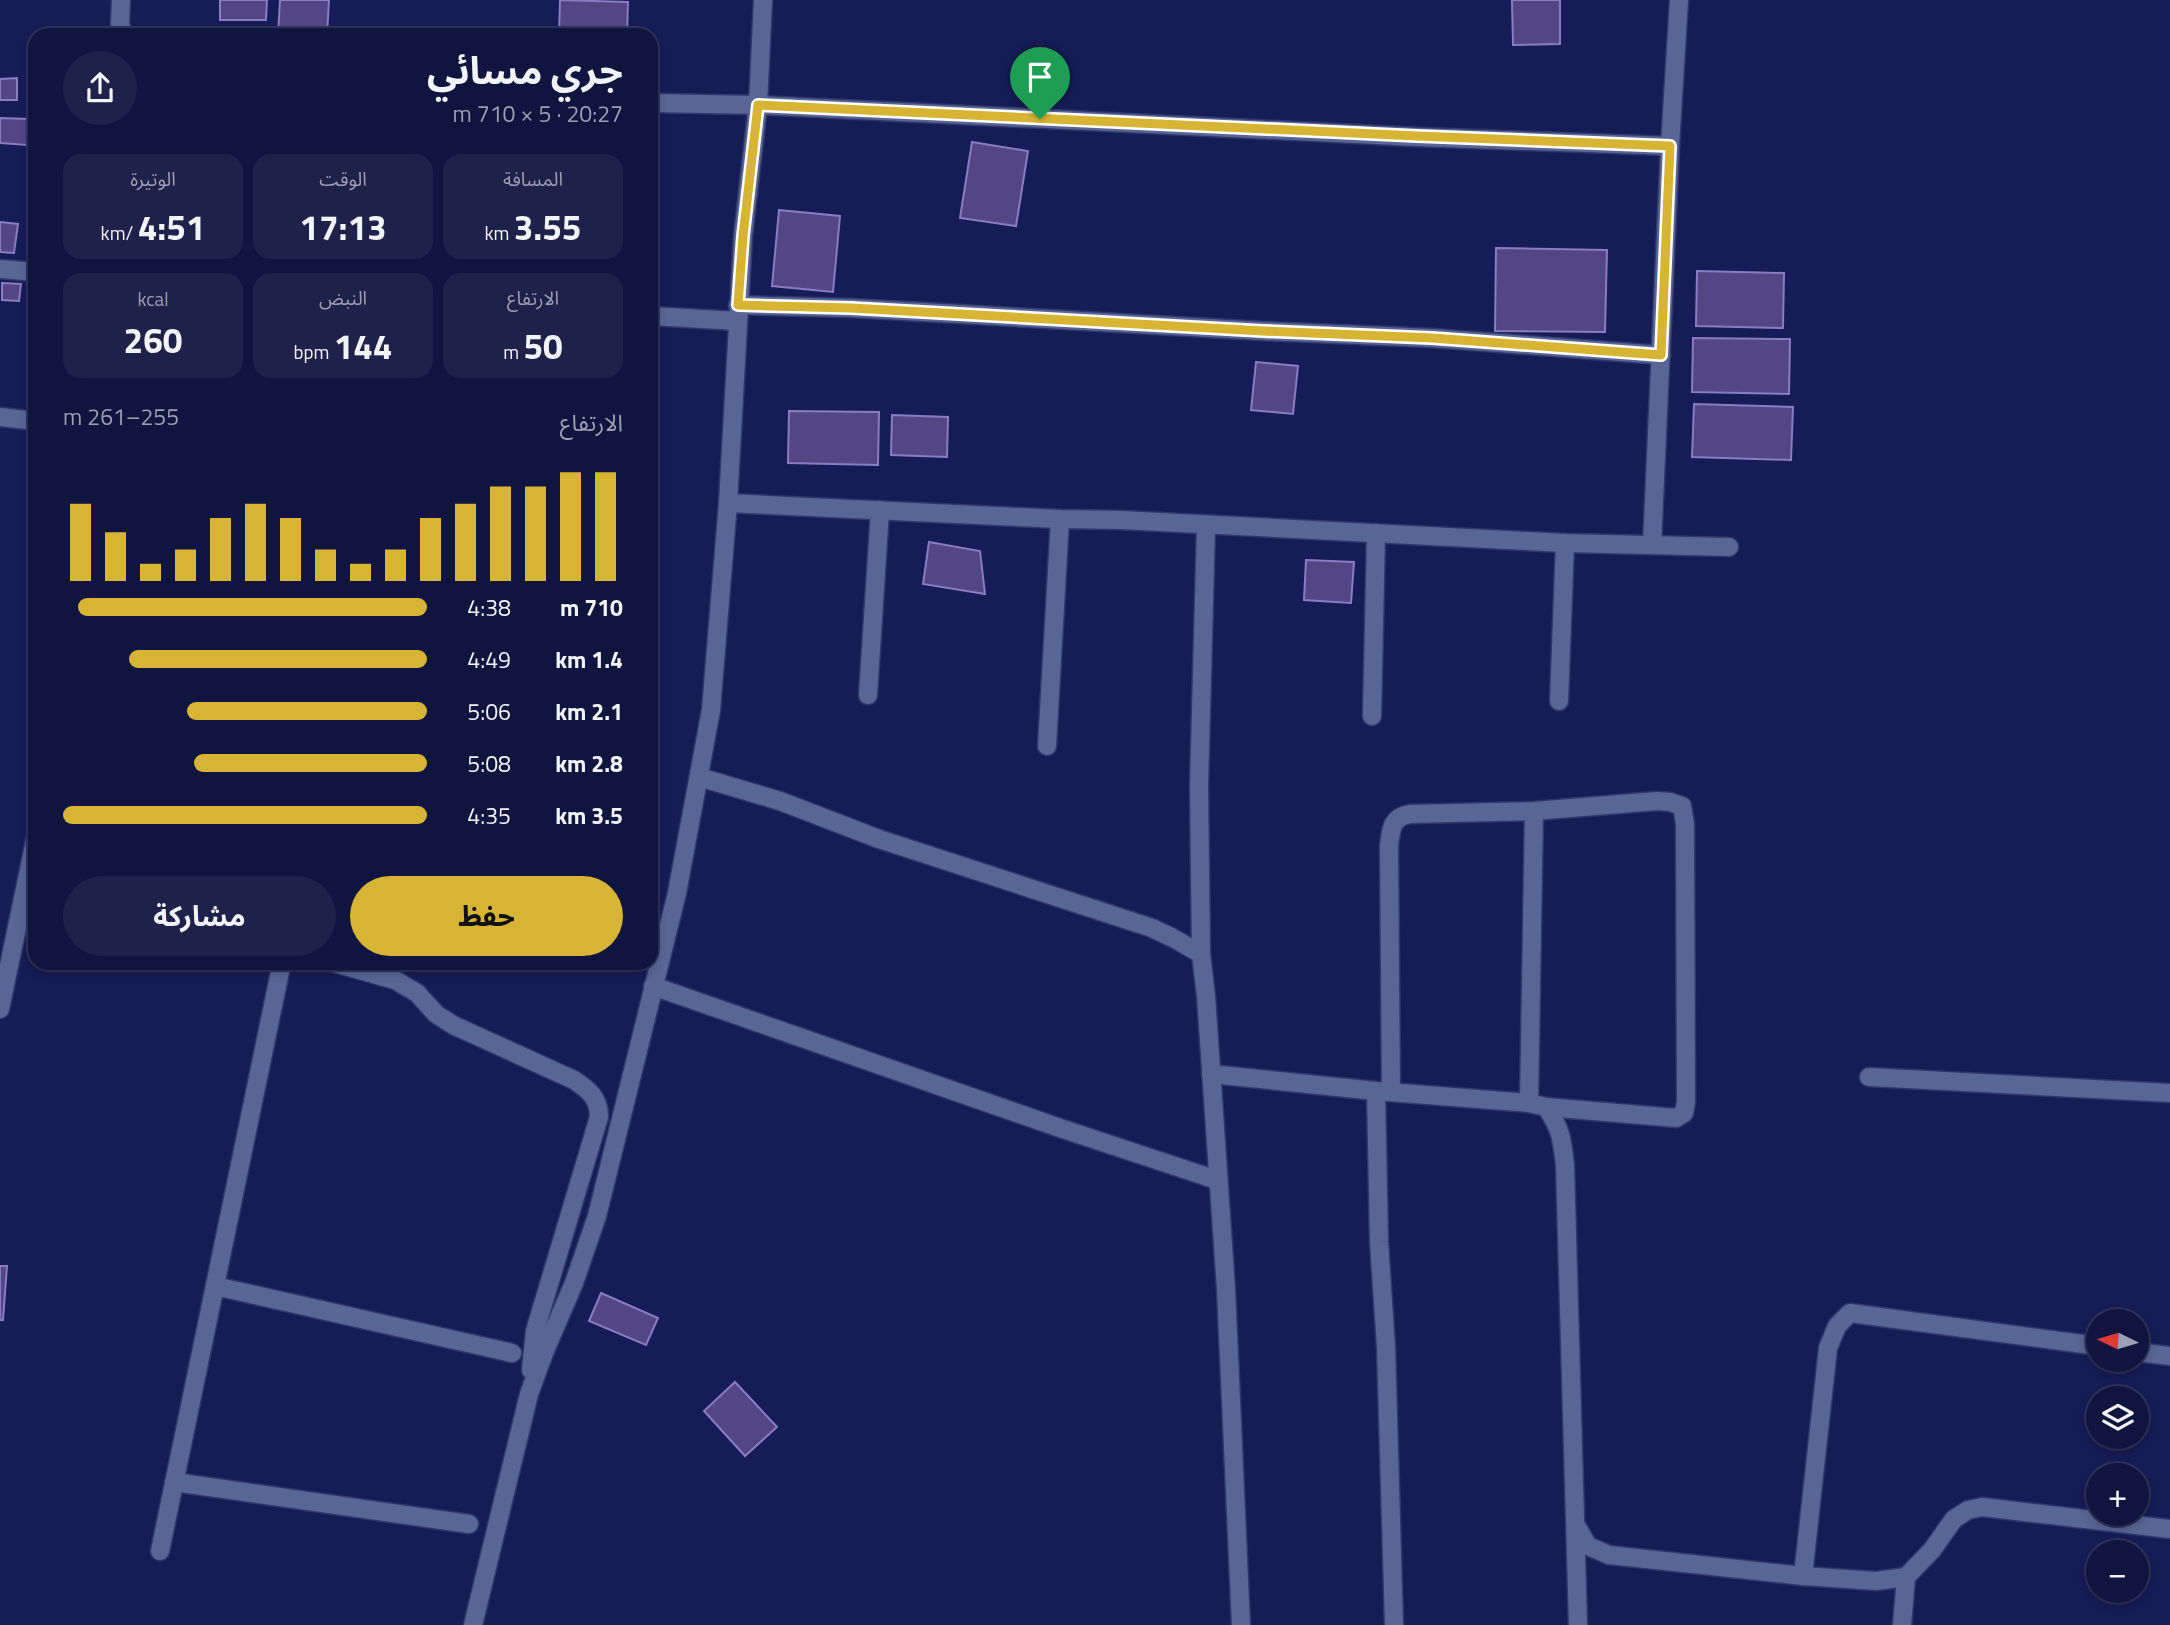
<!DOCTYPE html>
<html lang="ar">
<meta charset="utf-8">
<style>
body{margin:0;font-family:"Titillium Web","Noto Sans Arabic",sans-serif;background:#1e224b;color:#f1f3f6;direction:rtl;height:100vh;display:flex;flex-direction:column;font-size:26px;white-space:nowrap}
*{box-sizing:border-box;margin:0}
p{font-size:23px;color:#9c9fb1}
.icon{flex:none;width:38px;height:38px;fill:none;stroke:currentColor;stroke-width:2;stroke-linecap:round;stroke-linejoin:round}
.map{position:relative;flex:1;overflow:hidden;direction:ltr}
.sheet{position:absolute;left:28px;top:28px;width:630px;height:942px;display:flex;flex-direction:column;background:#101540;border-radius:21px;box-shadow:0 4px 10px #0003,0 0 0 2px #303459;direction:rtl}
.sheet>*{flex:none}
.needle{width:46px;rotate:275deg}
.buttons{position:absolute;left:2086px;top:1309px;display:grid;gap:14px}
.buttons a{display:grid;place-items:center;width:63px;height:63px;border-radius:50%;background:#101540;box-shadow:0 4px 10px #0003,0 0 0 2px #303459;font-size:35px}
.pin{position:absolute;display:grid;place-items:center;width:60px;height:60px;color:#fff;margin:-72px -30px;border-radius:50% 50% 50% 0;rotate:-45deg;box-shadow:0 0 7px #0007}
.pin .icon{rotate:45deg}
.round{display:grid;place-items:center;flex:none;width:74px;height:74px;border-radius:37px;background:#1e224b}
.head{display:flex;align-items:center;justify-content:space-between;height:119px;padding:0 35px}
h1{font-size:38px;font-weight:700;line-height:52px}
.figures{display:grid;grid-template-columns:repeat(3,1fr);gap:10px;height:119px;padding:7px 35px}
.figures div{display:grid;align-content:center;border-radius:18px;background:#1e224b;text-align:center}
.figures b{font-size:35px;font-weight:700}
.figures small{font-size:19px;font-weight:400}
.figures p{font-size:19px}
.chart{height:196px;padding:14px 35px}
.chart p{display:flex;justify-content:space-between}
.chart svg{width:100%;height:126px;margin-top:7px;stroke:#d8b434;stroke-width:6}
.action{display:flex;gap:14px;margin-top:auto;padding:14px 35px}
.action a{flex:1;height:80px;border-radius:42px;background:#d8b434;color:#111;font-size:28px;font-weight:700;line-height:80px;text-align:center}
.action a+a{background:#1e224b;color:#f1f3f6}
ul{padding:0 35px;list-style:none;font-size:23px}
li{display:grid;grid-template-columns:112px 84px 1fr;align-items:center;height:52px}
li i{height:18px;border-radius:9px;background:#d8b434}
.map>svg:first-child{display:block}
.building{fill:#544585;stroke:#8a7cc1;stroke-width:2}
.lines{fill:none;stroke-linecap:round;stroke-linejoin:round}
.minor-casing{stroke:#30376d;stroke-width:21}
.minor{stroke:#586595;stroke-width:18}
.route-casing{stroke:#fff;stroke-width:14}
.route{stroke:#d8b434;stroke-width:9}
</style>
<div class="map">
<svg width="2170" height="1625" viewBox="0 0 2170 1625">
<rect width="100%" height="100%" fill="#161c55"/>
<!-- building -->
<g class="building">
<polygon points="220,0 267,0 266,20 220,20"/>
<polygon points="280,0 329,0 327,35 278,35"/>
<polygon points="560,0 628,2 627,35 559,35"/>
<polygon points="1512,0 1560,0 1560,44 1513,45"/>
<polygon points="17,78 17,100 0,100 0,79"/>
<polygon points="0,118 29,119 27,145 0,143"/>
<polygon points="972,142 1028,151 1016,226 960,218"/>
<polygon points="779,210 840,216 833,292 772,286"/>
<polygon points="0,222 18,224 14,253 0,252"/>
<polygon points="1496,248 1607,250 1605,332 1495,331"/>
<polygon points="1697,271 1784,273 1783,328 1696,326"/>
<polygon points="2,283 21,284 19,301 2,300"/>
<polygon points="1693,338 1790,339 1789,394 1692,392"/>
<polygon points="1256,362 1298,366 1293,414 1251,410"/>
<polygon points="1694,404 1793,407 1791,460 1692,457"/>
<polygon points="789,411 879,412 878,465 788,463"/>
<polygon points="892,415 948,417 947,457 891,455"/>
<polygon points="929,542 980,551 985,594 923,584"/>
<polygon points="1306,560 1354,562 1351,603 1304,600"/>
<polygon points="0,1266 7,1266 3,1320 0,1320"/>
<polygon points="601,1293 658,1318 646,1345 589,1321"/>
<polygon points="735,1382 777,1427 745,1456 704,1411"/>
</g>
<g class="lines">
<!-- minor casing -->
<g class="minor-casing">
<g id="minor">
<polyline points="121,0 120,24 123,35"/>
<polyline points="651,103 758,105 1417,137 1670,146"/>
<polyline points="0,269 35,272"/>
<polyline points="738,305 851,308 1263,331 1432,338 1661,355"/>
<polyline points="651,316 737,321"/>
<polyline points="0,417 35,421"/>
<polyline points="728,503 1060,519 1121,520 1565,543 1729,547"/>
<polyline points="1652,545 1670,146 1679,0"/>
<polyline points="868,695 880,510"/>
<polyline points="1559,701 1565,543"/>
<polyline points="1372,716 1376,533"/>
<polyline points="1047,746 1060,519"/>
<polyline points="699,777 780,801 879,839 1152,928 1173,938 1201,954 1206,996 1226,1289 1241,1625"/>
<polyline points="1201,954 1199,786 1206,526"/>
<path d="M 331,962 L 395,980 L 417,993 L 436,1014 L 453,1025 L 574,1080 C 589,1090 599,1098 599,1117 L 535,1331 L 531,1370"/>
<polyline points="653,986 1060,1128 1217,1180"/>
<polyline points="0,1009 35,841"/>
<path d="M 1211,1074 L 1376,1091 L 1529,1103 L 1546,1107 C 1561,1129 1562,1139 1565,1165 L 1578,1625"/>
<polyline points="1869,1077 2170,1093"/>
<polyline points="1376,1091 1379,1242 1386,1347 1394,1625"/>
<path d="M 1391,1092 L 1389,846 C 1391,830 1391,817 1410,814 L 1534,811 L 1657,801 L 1670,802 L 1682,806 L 1685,824 L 1686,1102 L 1684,1113 L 1676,1118 L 1546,1107"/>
<polyline points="1529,1103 1534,811"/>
<polyline points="215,1286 512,1353"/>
<polyline points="2137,1352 2170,1356"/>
<polyline points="174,1482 469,1524"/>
<polyline points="1577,1527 1588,1546 1609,1555 1803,1576 1876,1581 1906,1577 1932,1550 1954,1519 1968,1510 1982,1507 2170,1529"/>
<polyline points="160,1551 282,962"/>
<polyline points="1803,1576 1828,1348 1837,1326 1850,1313 2098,1346"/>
<polyline points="473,1625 529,1394 544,1353 574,1283 597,1216 677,893 711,710 728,503 743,236 758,105 763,0"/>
<polyline points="1902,1625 1906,1577"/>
</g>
</g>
<!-- minor -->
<use href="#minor" class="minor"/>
</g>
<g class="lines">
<!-- route casing -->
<g class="route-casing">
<polygon id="route" points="758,105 1417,136 1670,146 1661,355 1432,338 1263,331 851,308 738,305 743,236"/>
</g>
<!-- route -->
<use href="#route" class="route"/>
</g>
</svg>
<div class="buttons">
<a><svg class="needle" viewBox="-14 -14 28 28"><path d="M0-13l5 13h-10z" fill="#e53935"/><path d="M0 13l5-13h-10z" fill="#9c9fb1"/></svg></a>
<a><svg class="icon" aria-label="layers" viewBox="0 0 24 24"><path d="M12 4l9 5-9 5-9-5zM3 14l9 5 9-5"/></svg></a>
<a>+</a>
<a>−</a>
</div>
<div class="pin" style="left:1040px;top:119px;background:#1e9e55"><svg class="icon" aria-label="arrive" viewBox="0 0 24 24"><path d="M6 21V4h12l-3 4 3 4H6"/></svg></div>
<section class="sheet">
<div class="head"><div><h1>جري مسائي</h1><p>20:27 · 5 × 710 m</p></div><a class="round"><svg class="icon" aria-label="share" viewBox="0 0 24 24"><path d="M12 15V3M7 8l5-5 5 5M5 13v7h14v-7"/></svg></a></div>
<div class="figures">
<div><p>المسافة</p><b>3.55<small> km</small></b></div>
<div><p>الوقت</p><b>17:13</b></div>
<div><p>الوتيرة</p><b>4:51<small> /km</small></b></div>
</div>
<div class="figures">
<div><p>الارتفاع</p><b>50<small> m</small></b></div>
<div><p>النبض</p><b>144<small> bpm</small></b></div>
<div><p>kcal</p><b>260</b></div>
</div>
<div class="chart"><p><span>الارتفاع</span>255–261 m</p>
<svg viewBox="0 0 160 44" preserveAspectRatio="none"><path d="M5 44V17M15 44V27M25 44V38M35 44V33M45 44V22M55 44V17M65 44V22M75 44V33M85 44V38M95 44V33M105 44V22M115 44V17M125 44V11M135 44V11M145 44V6M155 44V6"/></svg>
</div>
<ul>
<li><b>710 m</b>4:38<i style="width:96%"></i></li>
<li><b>1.4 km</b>4:49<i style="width:82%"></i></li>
<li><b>2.1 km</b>5:06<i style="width:66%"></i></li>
<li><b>2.8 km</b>5:08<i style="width:64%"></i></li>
<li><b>3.5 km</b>4:35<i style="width:100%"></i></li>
</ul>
<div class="action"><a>حفظ</a><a>مشاركة</a></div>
</section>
</div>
